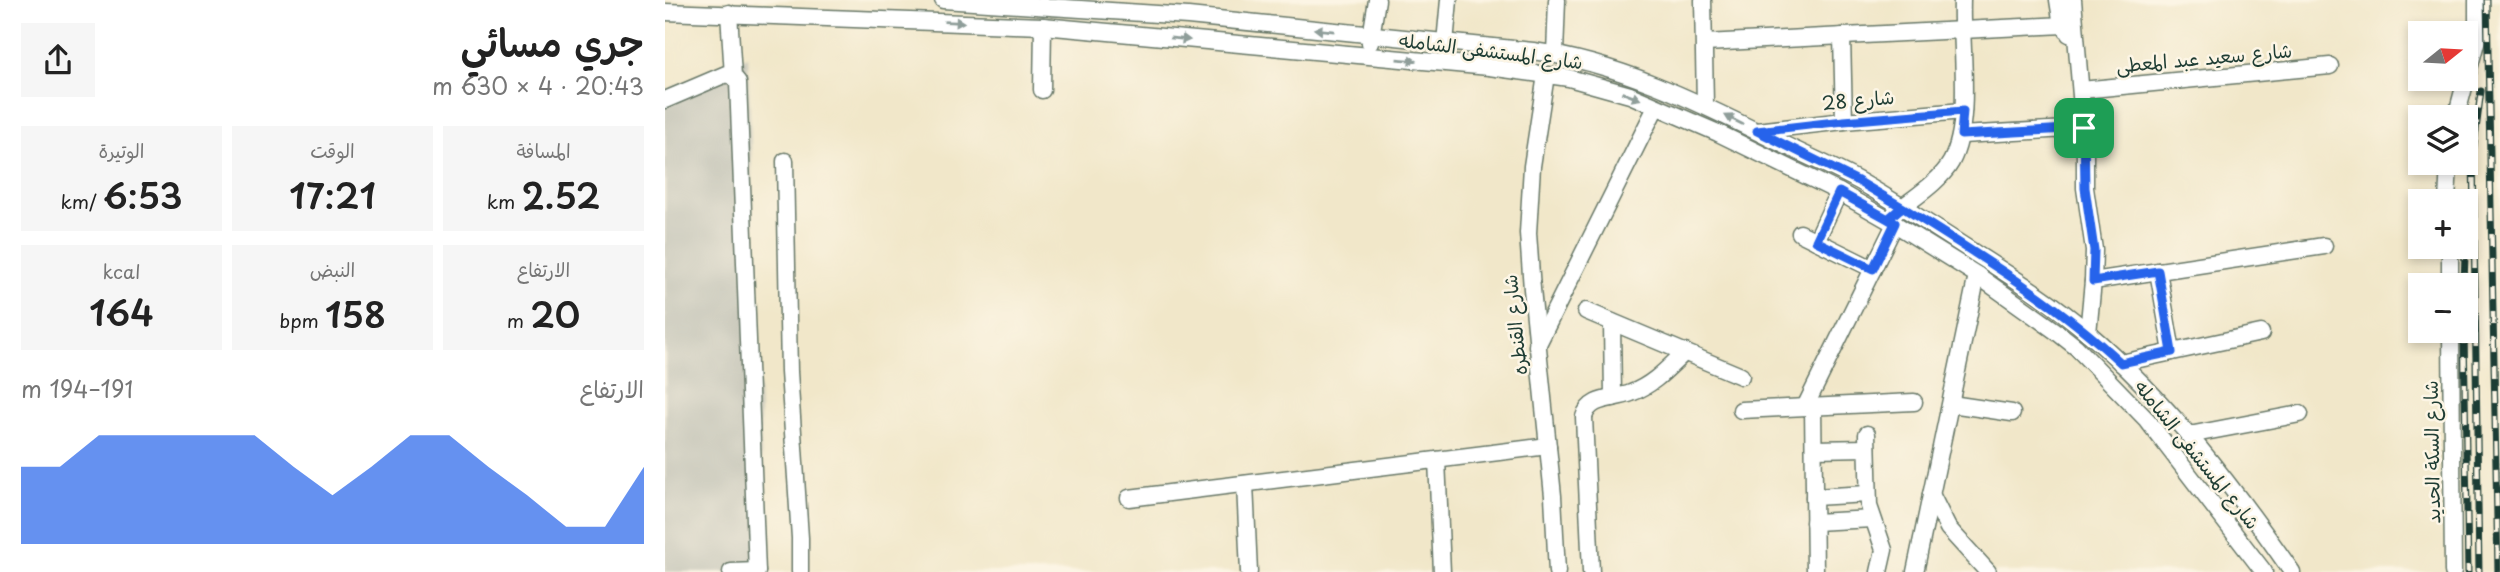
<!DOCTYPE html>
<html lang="ar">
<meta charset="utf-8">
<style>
body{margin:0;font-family:"Playpen Sans","Playpen Sans Arabic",sans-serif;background:#f6f6f6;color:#222;direction:rtl;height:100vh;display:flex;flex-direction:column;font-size:26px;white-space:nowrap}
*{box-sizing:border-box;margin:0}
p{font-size:23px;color:#767676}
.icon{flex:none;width:38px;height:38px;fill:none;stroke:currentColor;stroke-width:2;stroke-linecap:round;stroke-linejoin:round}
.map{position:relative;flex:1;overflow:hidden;direction:ltr}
.side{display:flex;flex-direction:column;background:#fff;width:665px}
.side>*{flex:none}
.needle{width:46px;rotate:72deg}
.controls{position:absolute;left:1743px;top:21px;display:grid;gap:14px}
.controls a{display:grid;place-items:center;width:70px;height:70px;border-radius:0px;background:#fff;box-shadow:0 4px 10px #0003;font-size:35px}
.pin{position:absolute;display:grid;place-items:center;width:60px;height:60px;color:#fff;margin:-30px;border-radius:14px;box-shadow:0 4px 10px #0006}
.round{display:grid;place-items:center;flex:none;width:74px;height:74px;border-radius:0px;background:#f6f6f6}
.summary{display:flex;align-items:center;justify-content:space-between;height:119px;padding:0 21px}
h1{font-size:38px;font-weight:600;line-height:52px}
.stats{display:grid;grid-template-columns:repeat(3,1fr);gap:10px;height:119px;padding:7px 21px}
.stats div{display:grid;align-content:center;border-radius:0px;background:#f6f6f6;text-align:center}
.stats b{font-size:35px;font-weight:600}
.stats small{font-size:19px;font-weight:400}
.stats p{font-size:19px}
.chart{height:196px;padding:14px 21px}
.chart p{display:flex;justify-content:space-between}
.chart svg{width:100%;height:126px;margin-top:7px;fill:#2563eb;opacity:.7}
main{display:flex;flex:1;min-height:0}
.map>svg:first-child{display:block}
.industrial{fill:#c5c5b8}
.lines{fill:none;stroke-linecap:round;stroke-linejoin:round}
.minor-casing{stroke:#687868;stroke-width:19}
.minor{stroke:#fff;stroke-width:16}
.rail-casing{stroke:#1f3d34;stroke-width:7}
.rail{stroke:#fcf5e5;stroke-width:4.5;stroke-dasharray:13;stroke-linecap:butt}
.oneway{fill:#8f9e9a}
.route-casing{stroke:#fff;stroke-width:14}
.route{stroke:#2563eb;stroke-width:9}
.labels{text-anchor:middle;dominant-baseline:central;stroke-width:5;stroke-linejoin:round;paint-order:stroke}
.street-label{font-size:19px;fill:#1f3d34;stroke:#fcf5e5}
</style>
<main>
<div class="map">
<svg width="1835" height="572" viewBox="0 0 1835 572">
<rect width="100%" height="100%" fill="#fcf5e5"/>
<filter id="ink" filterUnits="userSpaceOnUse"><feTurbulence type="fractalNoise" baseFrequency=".0143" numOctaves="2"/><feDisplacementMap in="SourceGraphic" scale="14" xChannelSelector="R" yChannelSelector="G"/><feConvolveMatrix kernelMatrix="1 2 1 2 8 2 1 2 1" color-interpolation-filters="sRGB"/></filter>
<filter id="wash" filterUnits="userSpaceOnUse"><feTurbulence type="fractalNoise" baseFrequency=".00686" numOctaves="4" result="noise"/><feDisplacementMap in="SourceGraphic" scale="28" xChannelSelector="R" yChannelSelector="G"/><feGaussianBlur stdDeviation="1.57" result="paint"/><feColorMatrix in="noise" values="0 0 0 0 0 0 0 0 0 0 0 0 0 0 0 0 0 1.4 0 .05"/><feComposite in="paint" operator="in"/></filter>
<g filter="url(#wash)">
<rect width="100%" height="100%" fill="#f1e7c9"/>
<!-- industrial -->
<polygon class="industrial" points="83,56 100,572 0,572 0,90"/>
</g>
<g filter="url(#ink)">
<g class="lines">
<!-- minor casing -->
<g class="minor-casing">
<g id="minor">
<path d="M 278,0 L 523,16 L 868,51 C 953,63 1029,100 1105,138 C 1135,153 1167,166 1196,182 C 1234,204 1271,228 1308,252 C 1347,277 1386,301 1421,331 C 1502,400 1567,485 1627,572"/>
<polyline points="1038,0 1040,105"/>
<polyline points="1393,0 1396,19 1404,34"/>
<polyline points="1408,0 1420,144 1420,188 1429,250 1428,281 1423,333"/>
<polyline points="0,12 378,26 824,67 904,78 965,95 1053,133 1174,192 1230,224 1312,275 1392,332 1411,347 1482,420 1599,572"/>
<polyline points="64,13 68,76"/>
<polyline points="1177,36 1179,121"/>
<polyline points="705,43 712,0"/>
<polyline points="780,43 784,0"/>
<polyline points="1040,43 1399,25"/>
<polyline points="890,54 892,0"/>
<polyline points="881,75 867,166 863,233 867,289 888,496 892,572"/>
<polyline points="377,90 378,26"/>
<polyline points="1416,90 1665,66"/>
<polyline points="0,100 61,74 68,76 73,82 92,572"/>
<polyline points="1791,117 1812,39 1812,0"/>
<polyline points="1092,131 1179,121 1298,111"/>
<polyline points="1296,135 1419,128"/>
<polyline points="120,161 124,372 135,538 135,572"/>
<polyline points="1782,201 1784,163"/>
<path d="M 1230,213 C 1248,198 1274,183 1286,162 C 1308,121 1295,47 1297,0"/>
<polyline points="1135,233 1208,269"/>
<polyline points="1151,241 1174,192"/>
<polyline points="1785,247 1785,285"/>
<polyline points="1493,271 1507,352"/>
<polyline points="1428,281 1659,246"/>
<polyline points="921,311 1076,376"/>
<polyline points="947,322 948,398"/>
<polyline points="1786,331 1788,572"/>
<polyline points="872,346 991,107"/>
<polyline points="1456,363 1596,333"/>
<polyline points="1286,404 1347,413"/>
<polyline points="1140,407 1230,224"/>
<polyline points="1148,407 1150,572"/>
<polyline points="1076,410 1249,402"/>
<polyline points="1202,434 1204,506 1219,550 1214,572"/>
<polyline points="1524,435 1635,414"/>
<polyline points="1149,449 1202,448"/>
<polyline points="772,460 777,572"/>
<polyline points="580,484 584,572"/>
<polyline points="1266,494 1283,528 1323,572"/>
<polyline points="1149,497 1203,494"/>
<polyline points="464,498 883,446"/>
<polyline points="1149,522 1208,519"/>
<polyline points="66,572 92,571"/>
<path d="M 926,572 L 919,417 C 925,396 949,400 966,393 C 988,385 1003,368 1020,352"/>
<polyline points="1250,572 1312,275"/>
</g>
</g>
<!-- minor -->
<use href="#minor" class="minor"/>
<!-- rail casing -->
<g class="rail-casing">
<g id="rail">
<polyline points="1822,0 1833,572"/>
<polyline points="1808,152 1814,572"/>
<polyline points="1807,160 1816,91"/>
<polyline points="1799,285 1800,254"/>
<polyline points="1799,331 1803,572"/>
</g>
</g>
<!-- rail -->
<use href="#rail" class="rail"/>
</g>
<!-- one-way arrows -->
<defs><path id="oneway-solid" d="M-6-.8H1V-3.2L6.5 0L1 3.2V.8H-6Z" transform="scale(1.75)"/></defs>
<g class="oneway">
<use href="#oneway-solid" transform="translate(289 22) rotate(2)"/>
<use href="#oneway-solid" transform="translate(659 30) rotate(-174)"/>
<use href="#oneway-solid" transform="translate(515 39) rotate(6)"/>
<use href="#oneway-solid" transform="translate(742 60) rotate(5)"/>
<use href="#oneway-solid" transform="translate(966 96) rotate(21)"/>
<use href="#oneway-solid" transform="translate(1069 120) rotate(-153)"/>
</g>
</g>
<g class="lines" filter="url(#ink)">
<!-- route casing -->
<g class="route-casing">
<path id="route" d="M 1419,128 L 1296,135 L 1298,111 L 1179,121 L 1092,131 L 1193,181 L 1237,207 L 1223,219 L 1174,192 L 1151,241 L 1208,269 L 1230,223 L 1223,219 L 1237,207 C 1313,255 1390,301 1456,363 L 1507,352 L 1493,271 L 1428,281 L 1429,250 L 1420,188 L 1419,128"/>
</g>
<!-- route -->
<use href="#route" class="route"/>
</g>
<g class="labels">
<!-- street labels -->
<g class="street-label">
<text transform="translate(826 50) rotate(7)">شارع المستشفى الشامله</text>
<text transform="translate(1539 57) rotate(-5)">شارع سعيد عبد المعطى</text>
<text transform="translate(1193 99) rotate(-5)">شارع 28</text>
<text transform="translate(849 325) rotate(-96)">شارع القنطره</text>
<text transform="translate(1766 452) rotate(-91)">شارع السكة الحديد</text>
<text transform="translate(1533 454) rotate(51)">شارع المستشفى الشامله</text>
</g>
</g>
</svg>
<div class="controls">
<a><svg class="needle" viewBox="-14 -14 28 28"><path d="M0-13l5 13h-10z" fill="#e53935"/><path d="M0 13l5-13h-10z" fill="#767676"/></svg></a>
<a><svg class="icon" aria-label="layers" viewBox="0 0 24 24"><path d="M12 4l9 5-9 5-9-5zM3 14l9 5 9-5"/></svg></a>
<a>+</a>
<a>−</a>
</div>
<div class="pin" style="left:1419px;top:128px;background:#1e9e55"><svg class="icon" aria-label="arrive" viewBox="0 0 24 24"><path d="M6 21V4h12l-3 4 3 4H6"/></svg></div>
</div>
<section class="side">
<div class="summary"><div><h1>جري مسائي</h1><p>20:43 · 4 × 630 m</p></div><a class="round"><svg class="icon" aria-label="share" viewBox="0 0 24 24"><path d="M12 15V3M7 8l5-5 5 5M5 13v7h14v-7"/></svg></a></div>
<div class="stats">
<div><p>المسافة</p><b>2.52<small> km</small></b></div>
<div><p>الوقت</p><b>17:21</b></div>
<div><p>الوتيرة</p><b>6:53<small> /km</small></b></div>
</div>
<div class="stats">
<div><p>الارتفاع</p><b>20<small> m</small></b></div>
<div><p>النبض</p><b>158<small> bpm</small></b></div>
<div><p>kcal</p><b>164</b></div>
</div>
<div class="chart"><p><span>الارتفاع</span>191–194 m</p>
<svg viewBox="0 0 160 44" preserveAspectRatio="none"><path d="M0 44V17L10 17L20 6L30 6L40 6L50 6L60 6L70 17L80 27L90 17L100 6L110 6L120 17L130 27L140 38L150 38L160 17V44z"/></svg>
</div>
</section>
</main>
